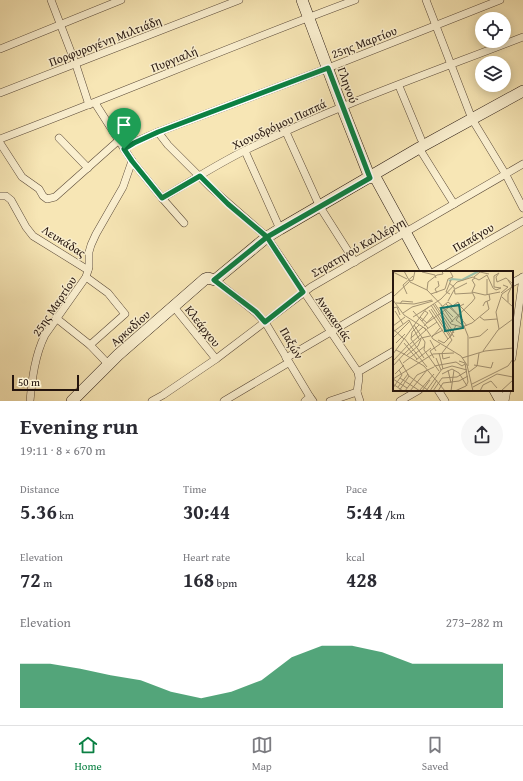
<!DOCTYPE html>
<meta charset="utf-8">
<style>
body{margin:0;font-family:"Gentium Book Plus",serif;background:#f7f7f7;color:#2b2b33;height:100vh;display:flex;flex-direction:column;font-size:15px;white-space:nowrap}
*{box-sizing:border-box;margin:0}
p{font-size:13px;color:#7c7c81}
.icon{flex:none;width:22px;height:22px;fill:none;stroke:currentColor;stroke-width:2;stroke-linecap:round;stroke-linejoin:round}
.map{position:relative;height:401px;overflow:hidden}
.drawer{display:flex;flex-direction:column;background:#fff;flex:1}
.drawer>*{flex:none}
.buttons{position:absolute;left:475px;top:12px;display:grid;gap:8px}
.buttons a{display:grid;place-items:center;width:36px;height:36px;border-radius:50%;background:#fff;box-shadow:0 2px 10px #0003;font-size:20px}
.scale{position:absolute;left:12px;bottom:10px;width:67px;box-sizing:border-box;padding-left:4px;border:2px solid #25150e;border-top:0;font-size:11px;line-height:14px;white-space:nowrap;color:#25150e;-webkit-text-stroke:3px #faefcf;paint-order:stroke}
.pin{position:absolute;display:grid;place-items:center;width:34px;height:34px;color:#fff;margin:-41px -17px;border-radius:50% 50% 50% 0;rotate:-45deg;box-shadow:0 0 4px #0007}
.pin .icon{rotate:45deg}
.round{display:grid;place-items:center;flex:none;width:42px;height:42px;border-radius:21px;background:#f7f7f7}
.head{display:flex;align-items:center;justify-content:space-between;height:68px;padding:0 20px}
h1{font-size:22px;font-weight:600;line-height:30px}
.metrics{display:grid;grid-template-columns:repeat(3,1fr);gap:6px;height:68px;padding:4px 20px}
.metrics div{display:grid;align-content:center}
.metrics b{font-size:20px;font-weight:600}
.metrics small{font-size:11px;font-weight:400}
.metrics p{font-size:11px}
.chart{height:112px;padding:8px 20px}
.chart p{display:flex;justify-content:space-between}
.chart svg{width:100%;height:72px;margin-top:4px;fill:#0b8043;opacity:.7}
.tab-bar{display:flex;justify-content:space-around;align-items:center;height:56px;border-top:1px solid #e1e1e2;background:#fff;font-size:11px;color:#7c7c81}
.tab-bar a{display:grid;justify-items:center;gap:2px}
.tab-bar .selected{color:#0b8043}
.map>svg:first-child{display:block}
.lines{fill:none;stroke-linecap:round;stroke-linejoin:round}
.street-casing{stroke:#5a4938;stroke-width:8}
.secondary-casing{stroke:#25150e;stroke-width:12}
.street{stroke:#faefcf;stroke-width:7}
.secondary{stroke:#faefcf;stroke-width:11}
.route-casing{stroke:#fff;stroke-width:8}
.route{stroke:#0b8043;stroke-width:5}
.labels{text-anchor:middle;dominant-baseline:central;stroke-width:3;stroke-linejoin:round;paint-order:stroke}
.street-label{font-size:12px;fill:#25150e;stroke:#faefcf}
.inset-river{fill:none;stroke:#9ec0a8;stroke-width:2}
.inset-road{fill:none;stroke:#a39272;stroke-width:1}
.view{fill:#0f766e;fill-opacity:0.15;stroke:#0f766e;stroke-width:2}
.inset-edge{fill:none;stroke:#25150e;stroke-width:2}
</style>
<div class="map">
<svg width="523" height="401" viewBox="0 0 523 401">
<rect width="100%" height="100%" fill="#f7e6b5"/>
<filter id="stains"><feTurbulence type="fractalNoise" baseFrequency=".005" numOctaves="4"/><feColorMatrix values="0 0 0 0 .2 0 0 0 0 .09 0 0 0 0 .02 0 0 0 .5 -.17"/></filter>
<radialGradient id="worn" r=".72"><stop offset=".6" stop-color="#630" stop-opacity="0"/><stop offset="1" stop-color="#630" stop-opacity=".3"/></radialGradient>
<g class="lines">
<!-- street casing -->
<g class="street-casing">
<g id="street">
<polyline points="51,0 76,65 89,105"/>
<polyline points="426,0 472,119 506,175 523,208"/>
<polyline points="0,49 121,0"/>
<polyline points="399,86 421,139"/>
<polyline points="0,93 239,0"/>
<polyline points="95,103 132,161 162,198 184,223"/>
<polyline points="158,132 168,145 210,187 267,237 358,372 359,378 357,392 360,401"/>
<polyline points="286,132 320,207 355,262"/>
<polyline points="59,138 88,168"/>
<path d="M 0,139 C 119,94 236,44 355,0"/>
<polyline points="0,143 22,177 39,189 43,196 47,199 55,197 119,140"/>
<polyline points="419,148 454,204"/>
<polyline points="124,149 133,143 158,132 328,68 500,0"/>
<polyline points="245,151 280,229"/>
<polyline points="0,196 6,196 11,200 26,227 33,236 88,270"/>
<path d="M 162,198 C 190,182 217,164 246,150 C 335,106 430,73 523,37"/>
<polyline points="434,272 523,221"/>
<polyline points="86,277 108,293 125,314 90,345"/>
<polyline points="215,280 256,313 265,322 310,397"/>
<polyline points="512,283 523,277"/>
<polyline points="174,307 216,359"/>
<polyline points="56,318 90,345 109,365"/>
<polyline points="286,358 394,295"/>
<polyline points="512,358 523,277"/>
<polyline points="358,372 394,351"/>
<polyline points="438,390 445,401"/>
<path d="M 30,401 C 32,379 35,355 45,335 L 86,277 L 89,267 L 89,252 L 91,245 L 96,234 L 123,187 L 132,161"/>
<polyline points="152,401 163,395 216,359 311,287 523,164"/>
<polyline points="224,401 288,363"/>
<polyline points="305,401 310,397 313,401"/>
<polyline points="330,401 357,392"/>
<polyline points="400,401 419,390"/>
<polyline points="505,401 507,390"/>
</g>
</g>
<!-- secondary casing -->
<g class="secondary-casing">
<g id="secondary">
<polyline points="302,0 342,107 370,178"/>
<polyline points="374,175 427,272"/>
<polyline points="495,390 501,401"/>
<polyline points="72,401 118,355 205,279 208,278 215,280 267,237 280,229 419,148 523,91"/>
</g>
</g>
<!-- street -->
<use href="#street" class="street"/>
<!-- secondary -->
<use href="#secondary" class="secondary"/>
</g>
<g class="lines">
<!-- route casing -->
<g class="route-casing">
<polyline id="route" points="124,149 132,161 162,198 200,176 228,204 267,237 214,280 256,312 265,322 303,292 267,237 370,178 328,68 158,132 134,143 124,149"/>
</g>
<!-- route -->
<use href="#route" class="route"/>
</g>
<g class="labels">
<!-- street labels -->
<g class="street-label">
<text transform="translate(105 41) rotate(-21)">Πορφυρογένη Μιλτιάδη</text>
<text transform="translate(364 42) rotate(-21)">25ης Μαρτίου</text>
<text transform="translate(174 59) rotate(-22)">Πυργιαλή</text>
<text transform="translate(348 85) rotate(70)">Γληνού</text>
<text transform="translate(279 124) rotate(-25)">Χιονοδρόμου Παππά</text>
<text transform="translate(473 237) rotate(-30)">Παπάγου</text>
<text transform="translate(64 241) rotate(32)">Λευκάδας</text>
<text transform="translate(358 247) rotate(-30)">Στρατηγού Καλλέργη</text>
<text transform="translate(54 306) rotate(-56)">25ης Μαρτίου</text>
<text transform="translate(334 318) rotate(55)">Ανακασιάς</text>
<text transform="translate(203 326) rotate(52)">Κλεάρχου</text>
<text transform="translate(130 328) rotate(-41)">Αρκαδίου</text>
<text transform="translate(292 343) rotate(60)">Παξών</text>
</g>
</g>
<!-- overview -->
<g transform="translate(393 271)">
<rect width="120" height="120" fill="#f7e6b5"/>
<path class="inset-river" d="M 56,10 L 59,8 L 69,9 L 86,0"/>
<path class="inset-road" d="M 11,0 L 17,11 L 34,19M 0,1 L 14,8M 29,1 L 42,4 L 43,7M 81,6 L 87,1 L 96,3M 94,8 L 94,23M 16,10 L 20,9 L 22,0M 56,12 L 61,16 L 62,23 L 79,22M 62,18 L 74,12M 34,19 L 60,46M 34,19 L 35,11 L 44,4 L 50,3 L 49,0M 79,21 L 92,24 L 107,21M 79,21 L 82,14 L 79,9 L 82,7M 44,22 L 42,18 L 46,15 L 45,10M 108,22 L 115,16 L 110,14M 14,23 L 10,14 L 20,5M 38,23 L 52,18 L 55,8 L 60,6 L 57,0M 57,23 L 53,21 L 58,9M 0,26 L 16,11M 109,26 L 120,36M 0,29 L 11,44 L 33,58 L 40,68 L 68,85 L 74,94 L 80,120M 55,30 L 61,19M 115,31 L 115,23 L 119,15 L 115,9M 3,32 L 21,33 L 39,29M 7,33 L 9,30 L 20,31M 40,33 L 61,66M 42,33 L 61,62M 53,33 L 70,49M 38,34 L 58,65M 48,34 L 60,51M 61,34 L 65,31 L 67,35 L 71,33M 50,35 L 55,31 L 60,35 L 67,35 L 82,50M 57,35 L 65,44M 90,35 L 92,31 L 97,29 L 96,23M 46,36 L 58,53M 0,37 L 4,36 L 7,44M 38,38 L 59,69 L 49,82 L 50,88 L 57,86M 36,39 L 55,68M 2,40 L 10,53M 20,40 L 35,57M 10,42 L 19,36 L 40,30M 67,43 L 63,49 L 72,56M 66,45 L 74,55M 20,46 L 36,36M 27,46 L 34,52 L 59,34M 87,46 L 91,49 L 104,48M 16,49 L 26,68M 29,50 L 35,42 L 32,40M 57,52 L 79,31 L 82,27 L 79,21M 58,53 L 69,56 L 79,52 L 96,38 L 94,30M 21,54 L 32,71 L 31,79 L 46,100M 26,54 L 19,61 L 18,68 L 31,87M 0,55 L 12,46M 31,55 L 40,45M 71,55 L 75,65 L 75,95M 0,58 L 11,68M 34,58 L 44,51M 106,58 L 103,41 L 109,23 L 119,16M 0,61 L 16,49M 37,65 L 28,67 L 11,83 L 31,95 L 52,120M 39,65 L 50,59M 1,66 L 17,50M 39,66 L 47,57M 11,67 L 34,96M 76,67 L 87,65 L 95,58M 37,69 L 43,80M 45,69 L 51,72 L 58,65 L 63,54M 3,72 L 12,63M 11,72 L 24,88M 17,73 L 33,59 L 30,56 L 18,67M 90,80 L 105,59 L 120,48M 46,82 L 50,98M 0,83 L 33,38 L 48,28 L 64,11 L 80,6 L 86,9 L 94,4 L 100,17 L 103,19 L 108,17 L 101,16 L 101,5 L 106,2 L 103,6 L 104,11 L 113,7 L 120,13M 14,84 L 25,75 L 28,68M 41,87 L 37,80 L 47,73M 43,87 L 48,99M 69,87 L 92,80 L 120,77M 6,88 L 16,105 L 36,120M 23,89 L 38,77M 0,90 L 16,73M 10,92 L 32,75M 81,94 L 98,97 L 100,91M 0,95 L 11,83 L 3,79M 41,95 L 63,91 L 69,95 L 72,93M 55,99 L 58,112M 76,101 L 84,95 L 86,82M 2,103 L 11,94M 49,103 L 59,98 L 66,102 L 74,115M 7,107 L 27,120M 0,108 L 40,83 L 61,82M 0,108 L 14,117M 0,113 L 10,120M 79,113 L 115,95 L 120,88M 5,116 L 15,103M 80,116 L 104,103 L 120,106M 0,117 L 9,104 L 6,99M 6,120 L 16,105M 12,120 L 24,104 L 41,96M 17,120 L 34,99M 26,120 L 41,103M 29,120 L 37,109M 33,120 L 49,98 L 59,95 L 74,99M 37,120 L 44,109M 40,120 L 49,107 L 64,106 L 74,100M 45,120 L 50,112 L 66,110 L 75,105M 58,120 L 61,99M 62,120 L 73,115 L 75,111 L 72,92 L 66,90M 87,120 L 90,114 L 98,110 L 104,117M 108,120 L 120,109"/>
<path class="view" d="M 66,34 L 70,57 L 52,60 L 48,37 Z"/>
<rect width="120" height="120" class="inset-edge"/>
</g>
<rect width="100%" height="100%" filter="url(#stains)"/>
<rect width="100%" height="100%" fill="url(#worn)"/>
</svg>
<div class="buttons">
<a><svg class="icon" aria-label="locate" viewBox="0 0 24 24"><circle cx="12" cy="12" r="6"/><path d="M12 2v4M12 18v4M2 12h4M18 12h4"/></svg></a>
<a><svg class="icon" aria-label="layers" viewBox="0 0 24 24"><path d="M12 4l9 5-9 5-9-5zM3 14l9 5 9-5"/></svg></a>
</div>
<div class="scale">50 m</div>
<div class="pin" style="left:124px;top:149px;background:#1e9e55"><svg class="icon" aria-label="arrive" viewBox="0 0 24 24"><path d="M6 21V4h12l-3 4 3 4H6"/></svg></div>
</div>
<section class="drawer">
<div class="head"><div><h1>Evening run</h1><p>19:11 · 8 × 670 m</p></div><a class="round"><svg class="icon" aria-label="share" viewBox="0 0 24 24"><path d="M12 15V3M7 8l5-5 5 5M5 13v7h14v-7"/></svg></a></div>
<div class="metrics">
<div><p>Distance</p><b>5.36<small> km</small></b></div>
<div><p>Time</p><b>30:44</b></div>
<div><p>Pace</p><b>5:44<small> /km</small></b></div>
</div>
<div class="metrics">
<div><p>Elevation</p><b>72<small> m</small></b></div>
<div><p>Heart rate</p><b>168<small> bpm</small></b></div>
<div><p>kcal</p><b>428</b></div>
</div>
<div class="chart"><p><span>Elevation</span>273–282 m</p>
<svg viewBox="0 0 160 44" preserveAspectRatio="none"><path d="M0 44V17L10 17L20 20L30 24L40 27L50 34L60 38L70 34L80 27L90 13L100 6L110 6L120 10L130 17L140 17L150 17L160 17V44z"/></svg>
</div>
</section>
<nav class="tab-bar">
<a class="selected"><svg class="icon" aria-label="home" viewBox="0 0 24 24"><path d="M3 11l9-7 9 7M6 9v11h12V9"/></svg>Home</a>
<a><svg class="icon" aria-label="map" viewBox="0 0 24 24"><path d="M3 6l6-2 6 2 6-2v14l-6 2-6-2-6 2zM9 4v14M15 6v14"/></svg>Map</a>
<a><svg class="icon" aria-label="saved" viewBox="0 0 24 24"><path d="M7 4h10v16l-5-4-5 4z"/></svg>Saved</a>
</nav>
